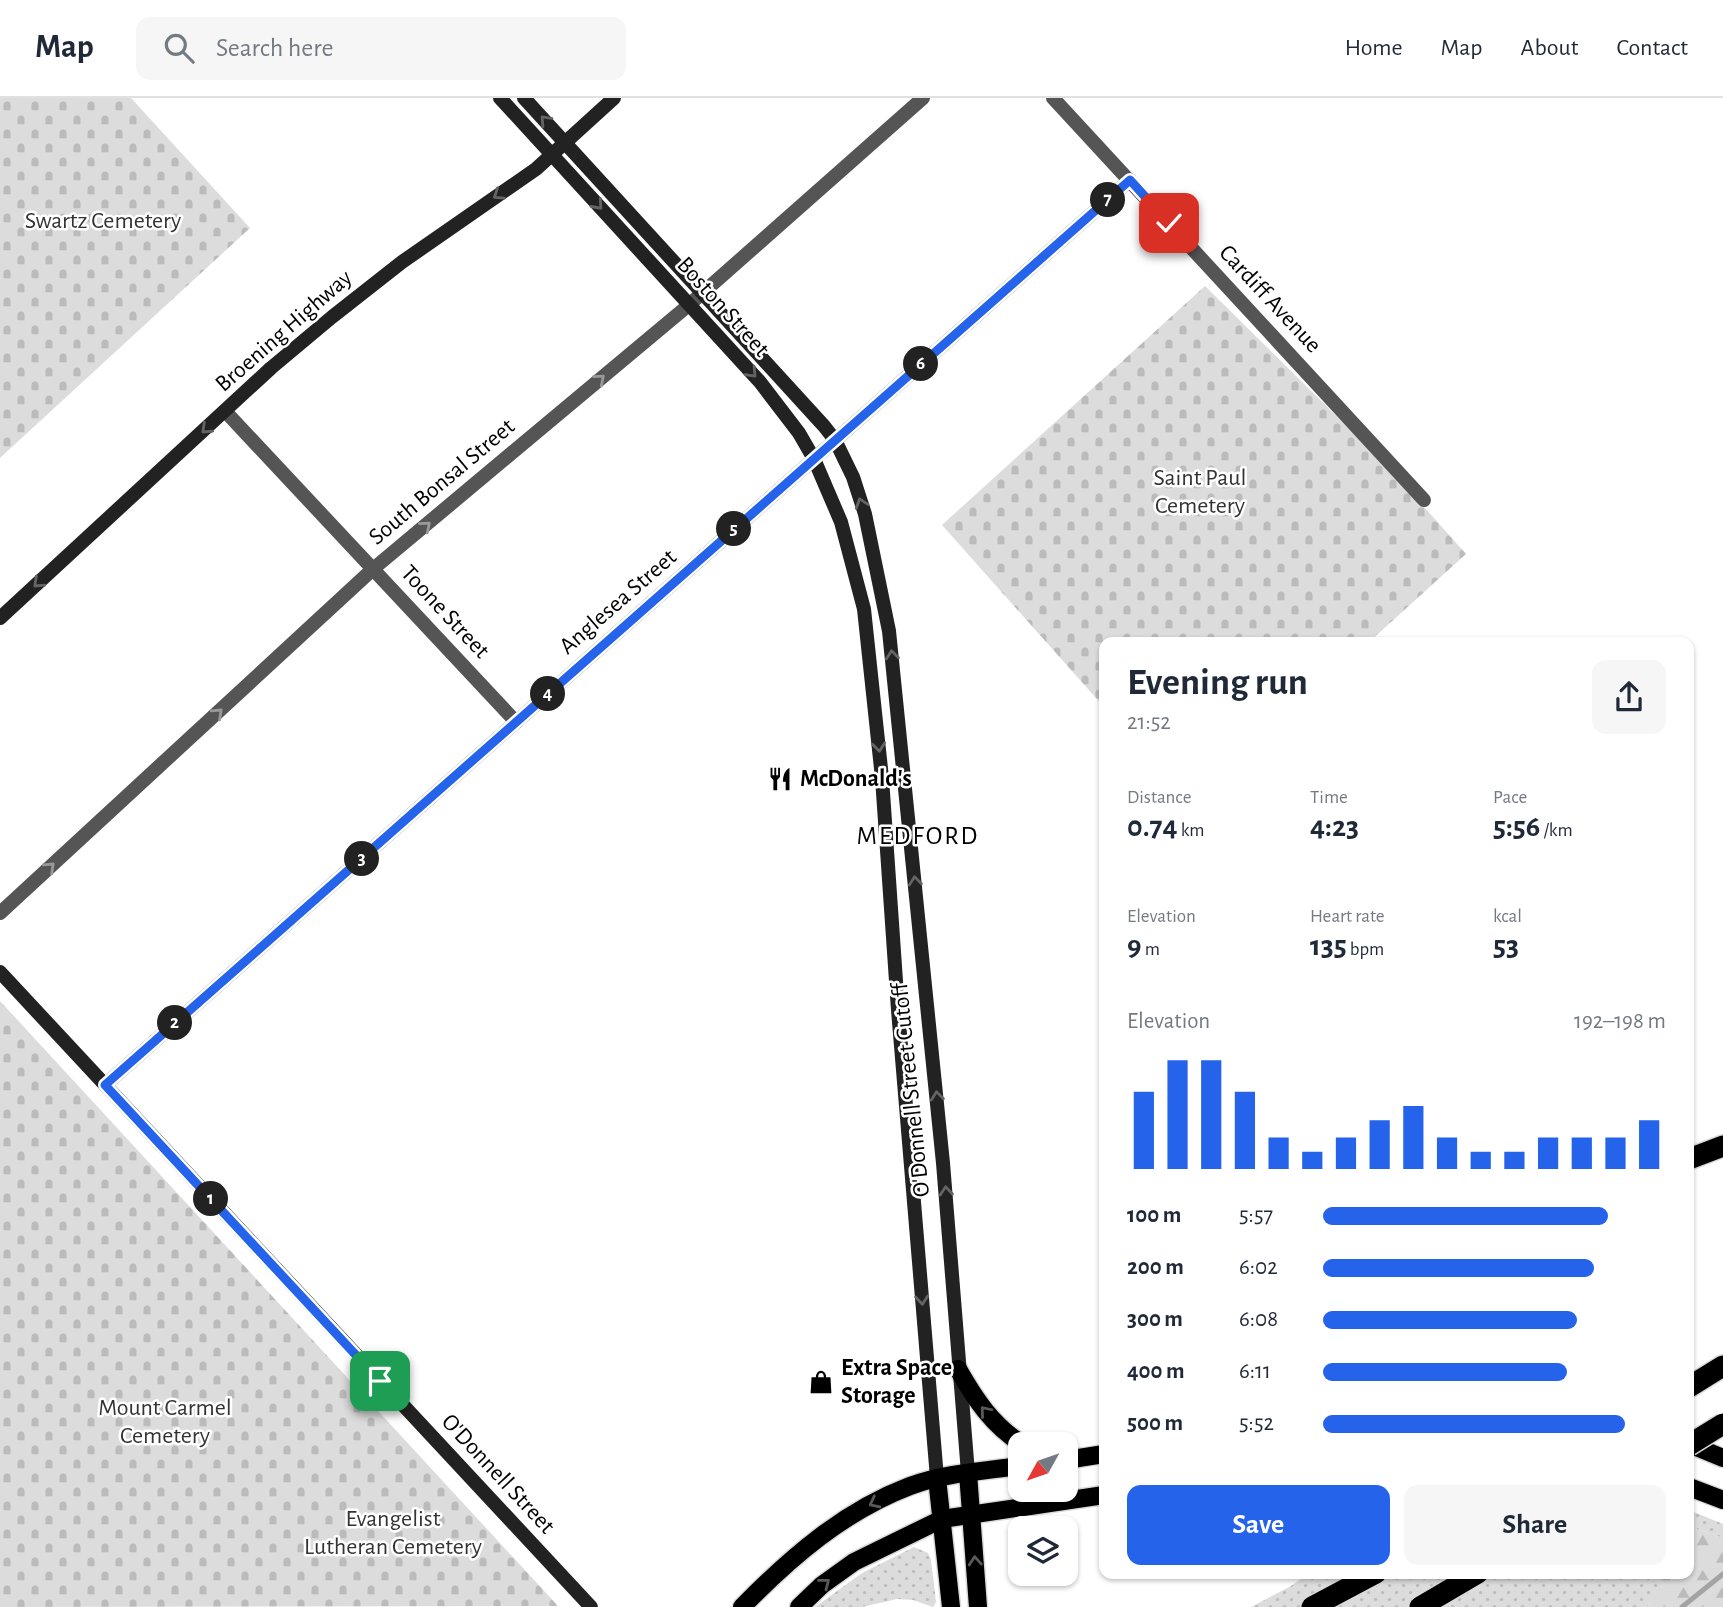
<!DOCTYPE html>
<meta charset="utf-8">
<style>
body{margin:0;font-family:"Alegreya Sans",sans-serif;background:#f6f6f7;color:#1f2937;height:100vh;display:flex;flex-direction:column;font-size:26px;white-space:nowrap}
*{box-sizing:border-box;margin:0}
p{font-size:23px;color:#747a83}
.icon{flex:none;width:38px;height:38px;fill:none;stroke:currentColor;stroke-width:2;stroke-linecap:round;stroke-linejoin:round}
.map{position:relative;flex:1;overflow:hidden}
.details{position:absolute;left:1099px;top:539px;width:595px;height:942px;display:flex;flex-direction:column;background:#fff;border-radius:14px;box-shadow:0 2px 5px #0004}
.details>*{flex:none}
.needle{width:46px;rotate:230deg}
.controls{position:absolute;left:1008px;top:1334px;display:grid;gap:14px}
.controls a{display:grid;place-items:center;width:70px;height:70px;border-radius:14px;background:#fff;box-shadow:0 2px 5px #0004;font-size:35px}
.pin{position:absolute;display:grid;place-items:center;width:60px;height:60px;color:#fff;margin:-30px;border-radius:14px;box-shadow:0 4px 10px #0006}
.km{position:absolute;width:35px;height:35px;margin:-18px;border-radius:50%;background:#222;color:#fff;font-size:19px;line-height:35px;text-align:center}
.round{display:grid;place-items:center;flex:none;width:74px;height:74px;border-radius:14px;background:#f6f6f7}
.head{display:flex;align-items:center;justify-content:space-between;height:119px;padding:0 28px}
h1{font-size:38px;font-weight:600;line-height:52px}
.figures{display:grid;grid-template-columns:repeat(3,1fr);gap:10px;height:119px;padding:7px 28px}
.figures div{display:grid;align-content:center}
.figures b{font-size:30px;font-weight:600}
.figures small{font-size:19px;font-weight:400}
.figures p{font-size:19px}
.chart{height:196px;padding:14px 28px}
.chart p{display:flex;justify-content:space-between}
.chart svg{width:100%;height:126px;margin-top:7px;stroke:#2563eb;stroke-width:6}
.cta{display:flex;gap:14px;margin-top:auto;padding:14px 28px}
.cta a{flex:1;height:80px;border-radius:14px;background:#2563eb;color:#fff;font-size:28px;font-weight:600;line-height:80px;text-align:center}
.cta a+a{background:#f6f6f7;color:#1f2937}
ul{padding:0 28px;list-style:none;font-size:23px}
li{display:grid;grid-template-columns:112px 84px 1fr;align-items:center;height:52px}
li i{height:18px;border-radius:9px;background:#2563eb}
header{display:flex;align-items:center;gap:42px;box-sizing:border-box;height:98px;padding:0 35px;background:#fff;border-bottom:2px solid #e0e1e3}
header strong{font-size:33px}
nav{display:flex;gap:38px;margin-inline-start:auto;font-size:24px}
.search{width:490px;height:63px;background:#f6f6f7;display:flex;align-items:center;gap:18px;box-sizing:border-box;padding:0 24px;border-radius:14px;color:#747a83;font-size:26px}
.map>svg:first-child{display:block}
.grass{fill:url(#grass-dots)}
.forest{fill:url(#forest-firs)}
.cemetery{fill:url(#cemetery-stones)}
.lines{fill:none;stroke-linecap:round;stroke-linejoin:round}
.stream{stroke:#a3a3a3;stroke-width:5}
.primary-casing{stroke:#dbdbdb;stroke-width:21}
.highway-casing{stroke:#dbdbdb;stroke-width:24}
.street{stroke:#555;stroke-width:14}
.secondary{stroke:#222;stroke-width:14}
.primary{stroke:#000;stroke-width:18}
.highway{stroke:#000;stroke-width:21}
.highway-bridge-casing{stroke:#dbdbdb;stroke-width:24;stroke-linecap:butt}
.highway-bridge{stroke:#000;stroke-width:21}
.oneway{stroke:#646464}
.oneway2{stroke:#999}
.oneway3{stroke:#595959}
.route-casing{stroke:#fff;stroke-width:14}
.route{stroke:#2563eb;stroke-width:9}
.labels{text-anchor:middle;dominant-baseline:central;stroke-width:5;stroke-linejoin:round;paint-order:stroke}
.park-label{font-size:24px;fill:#333;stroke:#fff}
.street-label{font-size:24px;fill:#000;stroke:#fff}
.poi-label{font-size:24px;font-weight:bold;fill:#000;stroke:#fff;text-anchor:start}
.neighbourhood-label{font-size:26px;letter-spacing:2px;fill:#000;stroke:#fff}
</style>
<header>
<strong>Map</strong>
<div class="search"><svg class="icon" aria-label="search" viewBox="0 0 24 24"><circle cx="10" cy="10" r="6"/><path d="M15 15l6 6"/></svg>Search here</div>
<nav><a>Home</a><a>Map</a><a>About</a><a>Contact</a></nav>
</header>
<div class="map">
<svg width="1723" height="1509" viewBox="0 0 1723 1509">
<defs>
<pattern id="grass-dots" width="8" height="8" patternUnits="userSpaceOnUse" patternTransform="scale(1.75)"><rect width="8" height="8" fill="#dcdcdc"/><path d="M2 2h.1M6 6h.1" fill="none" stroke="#bbb" stroke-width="1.8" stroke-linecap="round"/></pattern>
<pattern id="forest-firs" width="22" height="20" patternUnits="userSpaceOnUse" patternTransform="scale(1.75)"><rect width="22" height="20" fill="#dcdcdc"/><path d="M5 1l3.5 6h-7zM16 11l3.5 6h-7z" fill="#bbb"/></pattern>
<pattern id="cemetery-stones" width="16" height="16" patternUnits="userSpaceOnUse" patternTransform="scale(1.75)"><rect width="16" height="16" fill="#dcdcdc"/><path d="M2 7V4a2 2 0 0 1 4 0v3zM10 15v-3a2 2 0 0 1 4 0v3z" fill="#bbb"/></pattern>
</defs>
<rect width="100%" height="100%" fill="#fff"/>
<!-- grass -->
<g class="grass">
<polygon points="1689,1412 1723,1426 1723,1440 1689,1428"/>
<polygon points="914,1449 928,1455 931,1462 936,1504 933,1509 913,1502 897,1501 862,1509 815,1509 862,1475"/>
<polygon points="1309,1475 1668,1475 1668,1477 1647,1509 1251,1509 1291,1488"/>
</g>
<!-- forest -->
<polygon class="forest" points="1689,1428 1723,1440 1723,1509 1647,1509 1668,1475 1689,1475"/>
<!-- cemetery -->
<g class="cemetery">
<polygon points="0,0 131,0 250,130 0,360"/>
<polygon points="1205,188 1392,373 1466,456 1369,544 1104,544 1104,609 942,427"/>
<polygon points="0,903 558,1508 0,1509"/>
</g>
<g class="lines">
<!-- stream -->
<polyline class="stream" points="1682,1509 1723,1476"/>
<!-- primary casing -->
<g class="primary-casing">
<g id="primary">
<path d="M 958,1271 C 975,1301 992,1327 1022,1346"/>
<polyline points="1689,1346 1723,1360"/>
<polyline points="1066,1362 1104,1356"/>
<polyline points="968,1375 978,1509"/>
<polyline points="937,1380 951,1509"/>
<polyline points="1689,1389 1723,1402"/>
<path d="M 742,1509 C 791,1459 844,1413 910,1388 C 944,1375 984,1373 1020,1368"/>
<polyline points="799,1509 822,1487 854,1464 942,1421 1104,1397"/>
</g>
</g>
<!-- highway casing -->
<g class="highway-casing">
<g id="highway">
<polyline points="1689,1061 1723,1048"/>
<polyline points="1689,1289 1723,1268"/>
<polyline points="1312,1509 1376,1475"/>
<polyline points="1420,1509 1478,1475"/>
</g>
</g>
<!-- street -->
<g class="street">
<polyline points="1053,0 1424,402"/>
<polyline points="225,313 516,624"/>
<polyline points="0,815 373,471 690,206 923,0"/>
<polyline points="105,987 1130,82"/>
</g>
<!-- secondary -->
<g class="secondary">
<polyline points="500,0 760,284 799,335 814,361 841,424 864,511 882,680 898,912 937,1380"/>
<polyline points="524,0 824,328 835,342 853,379 865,416 889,533 943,1065 968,1375"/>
<polyline points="0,520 271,270 332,219 402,164 536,71 614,0"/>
<polyline points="0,874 591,1509"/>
</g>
<!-- primary -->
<use href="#primary" class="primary"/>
<!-- highway -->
<use href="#highway" class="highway"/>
<!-- highway-bridge casing -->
<g class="highway-bridge-casing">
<polyline id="highway-bridge" points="1689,1347 1723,1326"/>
</g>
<!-- highway-bridge -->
<use href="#highway-bridge" class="highway-bridge"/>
</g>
<!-- one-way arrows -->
<defs><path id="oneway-chevron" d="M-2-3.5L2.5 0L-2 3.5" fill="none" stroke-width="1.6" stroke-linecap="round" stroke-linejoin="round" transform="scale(1.75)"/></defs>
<g class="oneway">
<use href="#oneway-chevron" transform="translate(545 22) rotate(-133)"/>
<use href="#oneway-chevron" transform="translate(498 97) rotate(146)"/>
<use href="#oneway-chevron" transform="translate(598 107) rotate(48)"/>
<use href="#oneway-chevron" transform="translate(752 275) rotate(47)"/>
<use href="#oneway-chevron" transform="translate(206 331) rotate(137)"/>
<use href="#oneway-chevron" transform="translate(861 405) rotate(-108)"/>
<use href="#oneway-chevron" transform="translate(38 485) rotate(137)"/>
<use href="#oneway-chevron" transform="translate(892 557) rotate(-96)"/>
<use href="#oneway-chevron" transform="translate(879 649) rotate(84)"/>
<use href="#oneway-chevron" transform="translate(915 783) rotate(-96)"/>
<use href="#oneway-chevron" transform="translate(937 998) rotate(-96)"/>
<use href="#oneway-chevron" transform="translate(946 1093) rotate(-95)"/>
<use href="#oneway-chevron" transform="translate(922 1202) rotate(85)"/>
</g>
<g class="oneway2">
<use href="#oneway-chevron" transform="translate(600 281) rotate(-40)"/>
<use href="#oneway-chevron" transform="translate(426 428) rotate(-40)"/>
<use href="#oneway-chevron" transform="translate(218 615) rotate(-43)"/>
<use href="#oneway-chevron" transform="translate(50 769) rotate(-43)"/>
</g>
<g class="oneway3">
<use href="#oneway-chevron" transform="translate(985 1313) rotate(-130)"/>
<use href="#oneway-chevron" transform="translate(874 1405) rotate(153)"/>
<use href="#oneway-chevron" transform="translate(975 1463) rotate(-94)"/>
<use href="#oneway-chevron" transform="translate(825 1485) rotate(-38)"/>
</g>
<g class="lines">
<!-- route casing -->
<g class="route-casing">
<polyline id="route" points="380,1283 105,987 1130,82 1169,125"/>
</g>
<!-- route -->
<use href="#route" class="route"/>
</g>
<!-- icons -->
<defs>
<g id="restaurant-bare" transform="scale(1.89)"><path d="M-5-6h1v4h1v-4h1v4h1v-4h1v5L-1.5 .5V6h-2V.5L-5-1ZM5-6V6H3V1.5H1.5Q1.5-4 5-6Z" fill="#000" stroke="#fff" stroke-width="2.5" paint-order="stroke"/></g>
<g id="shop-bare" transform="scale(1.89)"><path d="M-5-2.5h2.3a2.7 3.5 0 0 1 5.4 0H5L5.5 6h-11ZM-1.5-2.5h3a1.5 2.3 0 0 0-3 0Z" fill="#000" stroke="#fff" stroke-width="2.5" paint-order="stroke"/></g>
</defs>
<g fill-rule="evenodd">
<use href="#restaurant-bare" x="780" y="681"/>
<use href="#shop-bare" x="821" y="1284"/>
</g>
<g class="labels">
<!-- park labels -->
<g class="park-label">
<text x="103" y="123">Swartz Cemetery</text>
<text x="1200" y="380">Saint Paul<tspan x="1200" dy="28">Cemetery</tspan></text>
<text x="165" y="1310">Mount Carmel<tspan x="165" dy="28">Cemetery</tspan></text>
<text x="393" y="1421">Evangelist<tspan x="393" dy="28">Lutheran Cemetery</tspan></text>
</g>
<!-- street labels -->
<g class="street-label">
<text transform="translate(1270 201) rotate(47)">Cardiff Avenue</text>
<text transform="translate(723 209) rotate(48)">Boston Street</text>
<text transform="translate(284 233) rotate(-41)">Broening Highway</text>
<text transform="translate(442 384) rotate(-40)">South Bonsal Street</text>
<text transform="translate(618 504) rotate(-41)">Anglesea Street</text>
<text transform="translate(445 514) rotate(47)">Toone Street</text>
<text transform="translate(911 992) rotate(-96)">O'Donnell Street Cutoff</text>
<text transform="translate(498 1376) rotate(47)">O'Donnell Street</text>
</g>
<!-- poi labels -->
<g class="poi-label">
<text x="800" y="681">McDonald's</text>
<text x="841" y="1270">Extra Space<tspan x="841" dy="28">Storage</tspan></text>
</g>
<!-- neighbourhood labels -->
<g class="neighbourhood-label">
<text x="918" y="738">MEDFORD</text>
</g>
</g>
</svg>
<div class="controls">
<a><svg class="needle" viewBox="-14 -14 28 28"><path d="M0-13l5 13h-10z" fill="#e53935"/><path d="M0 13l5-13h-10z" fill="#747a83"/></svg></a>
<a><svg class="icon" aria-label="layers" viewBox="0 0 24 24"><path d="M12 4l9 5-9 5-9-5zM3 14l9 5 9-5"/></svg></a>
</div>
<div class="pin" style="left:380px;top:1283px;background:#1e9e55"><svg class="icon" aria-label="arrive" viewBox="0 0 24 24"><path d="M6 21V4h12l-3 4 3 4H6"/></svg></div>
<div class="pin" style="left:1169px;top:125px;background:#d93025"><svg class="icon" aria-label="check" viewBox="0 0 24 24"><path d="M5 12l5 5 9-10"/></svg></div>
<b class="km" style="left:211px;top:1101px">1</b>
<b class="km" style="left:175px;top:925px">2</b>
<b class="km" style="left:362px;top:761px">3</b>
<b class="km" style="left:548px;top:596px">4</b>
<b class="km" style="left:734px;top:431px">5</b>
<b class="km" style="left:921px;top:266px">6</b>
<b class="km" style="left:1108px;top:102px">7</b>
<section class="details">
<div class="head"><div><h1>Evening run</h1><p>21:52</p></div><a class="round"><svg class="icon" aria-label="share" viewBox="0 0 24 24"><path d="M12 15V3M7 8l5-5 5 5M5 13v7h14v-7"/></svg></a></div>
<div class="figures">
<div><p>Distance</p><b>0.74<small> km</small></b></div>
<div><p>Time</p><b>4:23</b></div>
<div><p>Pace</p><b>5:56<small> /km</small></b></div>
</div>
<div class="figures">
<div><p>Elevation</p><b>9<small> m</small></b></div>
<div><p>Heart rate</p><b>135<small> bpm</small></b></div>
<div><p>kcal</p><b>53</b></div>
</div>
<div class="chart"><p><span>Elevation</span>192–198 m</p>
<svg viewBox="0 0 160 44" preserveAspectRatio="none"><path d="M5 44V17M15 44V6M25 44V6M35 44V17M45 44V33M55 44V38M65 44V33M75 44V27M85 44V22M95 44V33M105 44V38M115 44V38M125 44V33M135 44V33M145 44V33M155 44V27"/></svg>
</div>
<ul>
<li><b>100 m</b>5:57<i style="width:83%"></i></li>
<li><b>200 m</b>6:02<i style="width:79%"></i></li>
<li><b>300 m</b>6:08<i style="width:74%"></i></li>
<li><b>400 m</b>6:11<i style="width:71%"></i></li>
<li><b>500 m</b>5:52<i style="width:88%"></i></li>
</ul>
<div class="cta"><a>Save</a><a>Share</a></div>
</section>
</div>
